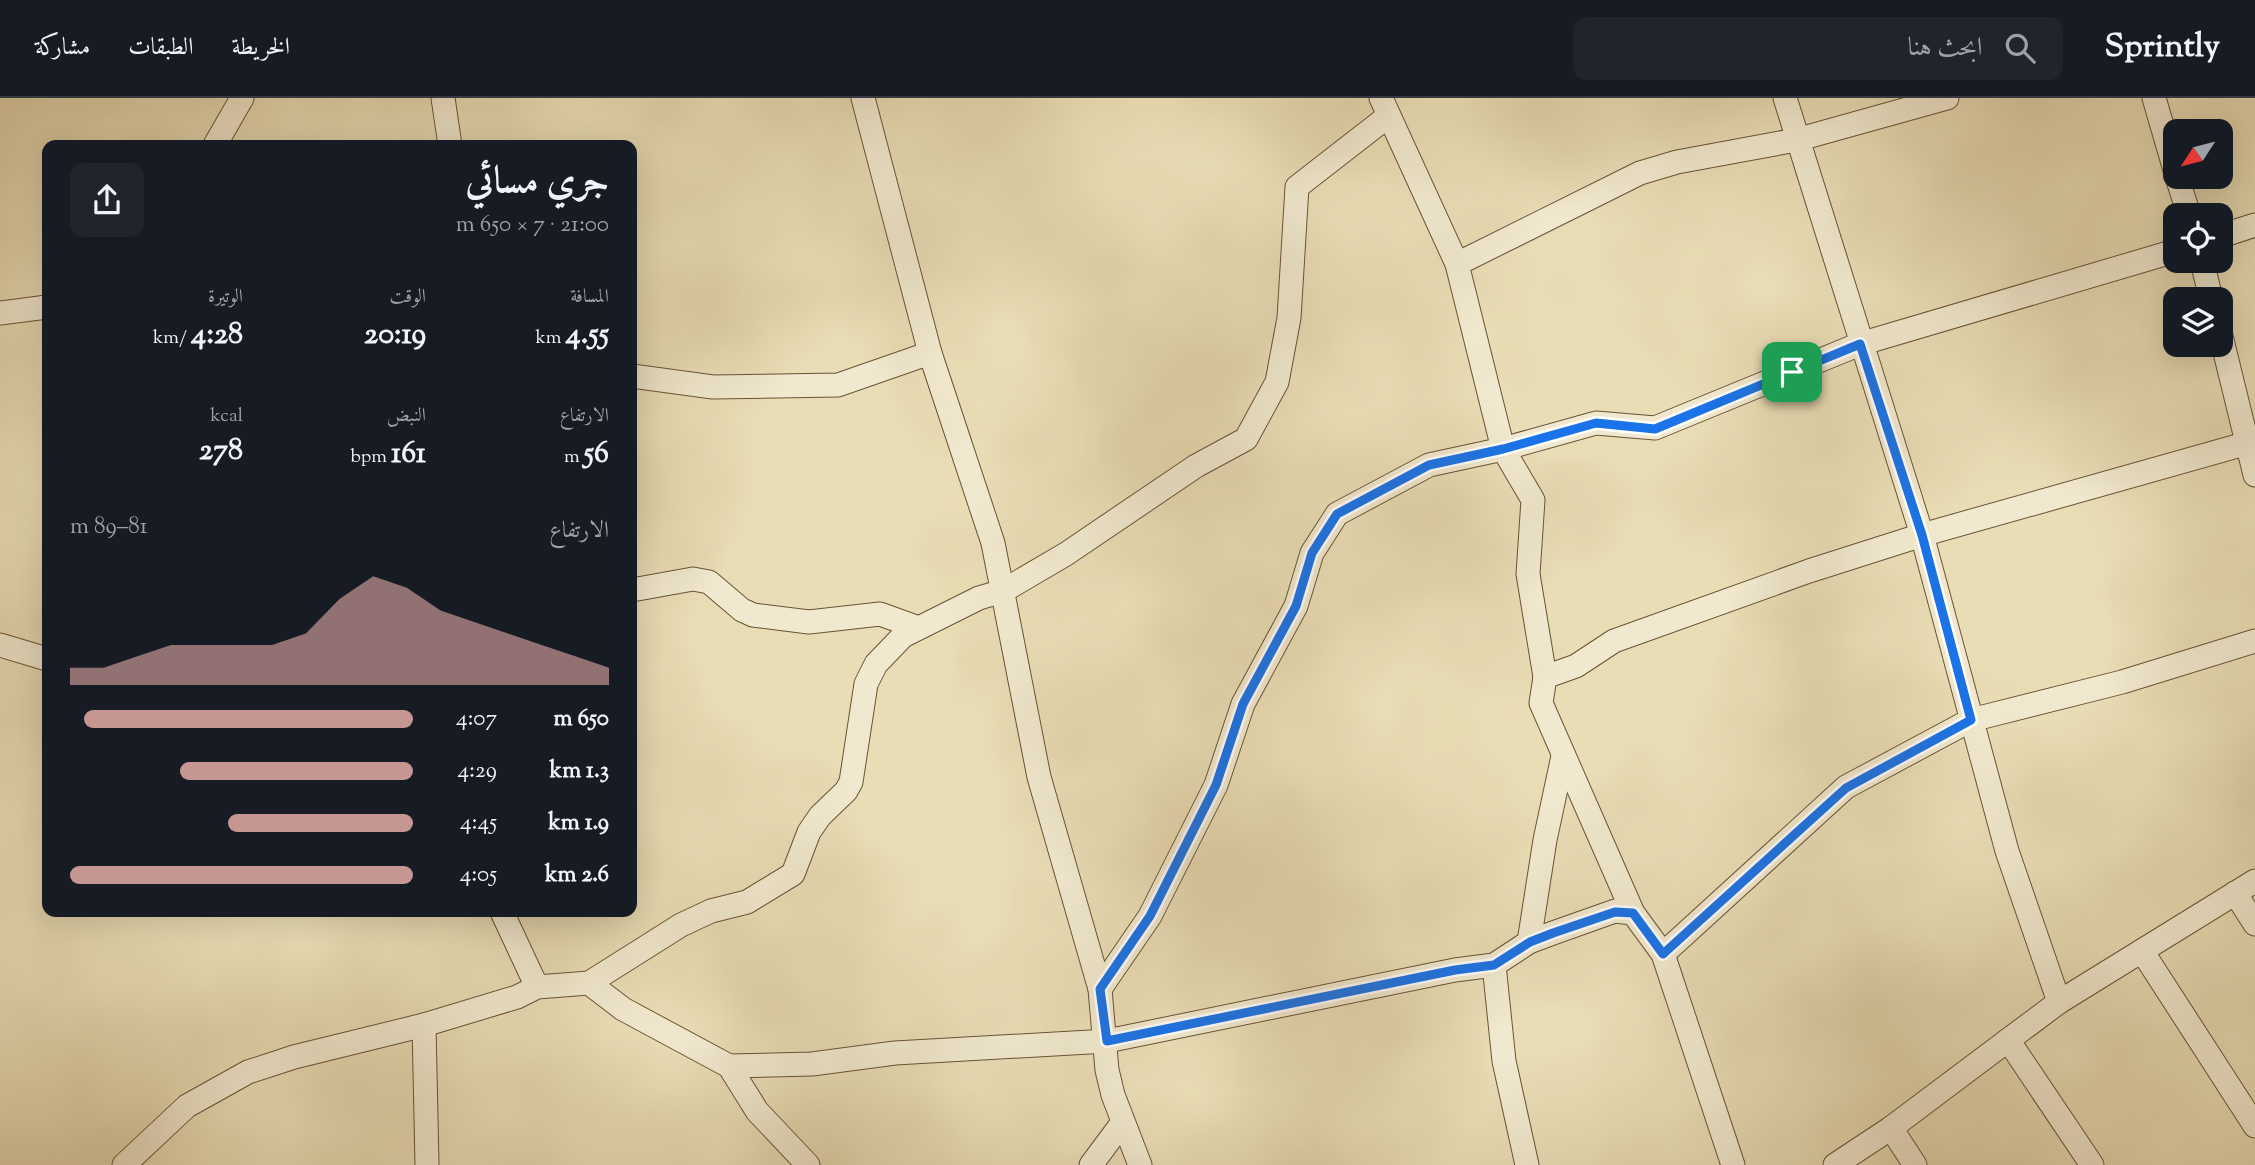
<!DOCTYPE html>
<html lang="ar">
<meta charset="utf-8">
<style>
body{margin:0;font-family:"Sorts Mill Goudy",Amiri,serif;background:#20242c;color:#f1f3f6;direction:rtl;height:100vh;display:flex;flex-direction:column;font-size:26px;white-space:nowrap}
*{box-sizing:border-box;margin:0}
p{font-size:23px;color:#9ea1a6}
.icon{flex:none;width:38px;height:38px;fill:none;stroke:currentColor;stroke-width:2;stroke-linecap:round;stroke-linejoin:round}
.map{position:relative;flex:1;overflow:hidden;direction:ltr}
.details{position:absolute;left:42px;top:42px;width:595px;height:777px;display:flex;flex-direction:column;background:#171b24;border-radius:14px;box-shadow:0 7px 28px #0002;direction:rtl}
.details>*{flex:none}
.needle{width:46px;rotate:234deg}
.buttons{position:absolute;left:2163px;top:21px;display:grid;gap:14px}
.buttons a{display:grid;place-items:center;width:70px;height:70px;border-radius:14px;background:#171b24;box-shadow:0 7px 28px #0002;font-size:35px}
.pin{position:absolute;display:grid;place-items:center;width:60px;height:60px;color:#fff;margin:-30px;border-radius:14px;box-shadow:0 4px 10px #0006}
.round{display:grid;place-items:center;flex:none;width:74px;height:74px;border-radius:14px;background:#20242c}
.head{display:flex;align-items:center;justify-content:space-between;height:119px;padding:0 28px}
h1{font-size:38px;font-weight:800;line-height:52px}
.figures{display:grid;grid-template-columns:repeat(3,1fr);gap:10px;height:119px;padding:7px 28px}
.figures div{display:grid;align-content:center}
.figures b{font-size:30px;font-weight:800}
.figures small{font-size:19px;font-weight:400}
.figures p{font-size:19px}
.chart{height:196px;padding:14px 28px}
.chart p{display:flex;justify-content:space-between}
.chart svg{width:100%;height:126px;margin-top:7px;fill:#c59692;opacity:.7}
ul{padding:0 28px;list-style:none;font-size:23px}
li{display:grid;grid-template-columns:112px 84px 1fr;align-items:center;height:52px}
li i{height:18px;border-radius:9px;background:#c59692}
header{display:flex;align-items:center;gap:42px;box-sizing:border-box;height:98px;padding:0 35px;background:#171b24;border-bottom:2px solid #363941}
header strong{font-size:33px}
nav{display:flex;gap:38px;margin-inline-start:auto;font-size:24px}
.search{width:490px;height:63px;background:#20242c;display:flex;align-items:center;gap:18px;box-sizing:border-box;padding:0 24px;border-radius:14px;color:#9ea1a6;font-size:26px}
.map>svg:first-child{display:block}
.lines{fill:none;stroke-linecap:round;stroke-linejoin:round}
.minor-casing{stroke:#6a5234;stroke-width:25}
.minor{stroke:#f1e9cf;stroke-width:23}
.route-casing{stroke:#fff;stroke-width:14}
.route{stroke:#1a73e8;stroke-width:9}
</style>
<header>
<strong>Sprintly</strong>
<div class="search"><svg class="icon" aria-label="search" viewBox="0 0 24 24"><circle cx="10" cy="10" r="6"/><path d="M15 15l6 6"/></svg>ابحث هنا</div>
<nav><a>الخريطة</a><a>الطبقات</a><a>مشاركة</a></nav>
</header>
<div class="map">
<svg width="2255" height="1067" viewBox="0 0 2255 1067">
<rect width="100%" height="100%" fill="#e9ddb5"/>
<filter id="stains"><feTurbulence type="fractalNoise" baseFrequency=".00286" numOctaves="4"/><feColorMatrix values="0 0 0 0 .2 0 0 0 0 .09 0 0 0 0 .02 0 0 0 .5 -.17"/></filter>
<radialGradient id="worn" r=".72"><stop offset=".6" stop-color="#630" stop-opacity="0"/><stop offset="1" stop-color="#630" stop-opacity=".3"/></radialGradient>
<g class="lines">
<!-- minor casing -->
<g class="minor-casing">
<g id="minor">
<polyline points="443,0 450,47"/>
<polyline points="863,0 930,255 993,445 1039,679 1100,891 1107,972 1113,997 1140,1067"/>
<polyline points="1381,0 1457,166 1503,351 1533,402 1528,476 1545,579"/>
<polyline points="1785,0 1922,437 2007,753 2059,904 1891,1030 1835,1067"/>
<polyline points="2154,0 2175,72"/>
<polyline points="215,47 242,0"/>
<polyline points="2177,79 2189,117"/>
<polyline points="2221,138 2255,127"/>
<polyline points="2202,163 2211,201"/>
<polyline points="1457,166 1640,75 1677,64 1796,42 1947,0"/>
<polyline points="0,215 47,209"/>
<polyline points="2221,238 2255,377"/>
<polyline points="632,278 713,289 838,287 930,255"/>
<polyline points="632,492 693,481 709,484 742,512 753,517 809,524 880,516 916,529"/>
<polyline points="0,547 47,561"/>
<polyline points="2235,795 2255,826"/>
<polyline points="502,814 537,889"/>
<polyline points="1633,815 1541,605 1545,579 1576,568 1614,543 1809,473 1922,437 2255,343"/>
<polyline points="1529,844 1545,742 1563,658"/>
<polyline points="2142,853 2255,1028"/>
<polyline points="1663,856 1846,689 1971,622 2122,584 2255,543"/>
<polyline points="1494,867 1504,963 1527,1067"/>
<polyline points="589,885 623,911 729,968 757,1013 808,1067"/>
<polyline points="1100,891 1150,818 1216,687 1243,606 1296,508 1312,455 1337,416 1429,367 1503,351 1596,325 1655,330 1860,246 2175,153"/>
<polyline points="2059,904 2255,783"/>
<polyline points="424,927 427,1067"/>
<polyline points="2008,942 2092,1067"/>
<polyline points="729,968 812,966 895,955 1107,943 1455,872 1494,867 1529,844 1553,835 1615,813 1633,815 1663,856 1733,1067"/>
<polyline points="1891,1030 1915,1067"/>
<polyline points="124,1067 187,1008 248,974 294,959 424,927 517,899 537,889 589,885 681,827 711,813 747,804 793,776 809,734 820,718 846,693 851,684 866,586 876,566 903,538 979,500 1003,493 1066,456 1196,368 1246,341 1277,284 1289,220 1297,89 1387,19"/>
<polyline points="1091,1067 1123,1024"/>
</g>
</g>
<!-- minor -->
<use href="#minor" class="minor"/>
</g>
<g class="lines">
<!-- route casing -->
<g class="route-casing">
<polygon id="route" points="1860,246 1922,437 1971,622 1846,690 1663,856 1633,815 1615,814 1553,835 1530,844 1494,867 1455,872 1107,943 1100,891 1150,818 1216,687 1243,606 1296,508 1312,455 1337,416 1429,367 1503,351 1596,325 1655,331"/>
</g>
<!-- route -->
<use href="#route" class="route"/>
</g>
<rect width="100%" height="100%" filter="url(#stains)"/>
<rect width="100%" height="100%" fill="url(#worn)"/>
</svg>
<div class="buttons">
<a><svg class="needle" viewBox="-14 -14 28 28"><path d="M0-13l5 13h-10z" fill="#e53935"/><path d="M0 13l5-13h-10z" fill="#9ea1a6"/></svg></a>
<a><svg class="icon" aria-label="locate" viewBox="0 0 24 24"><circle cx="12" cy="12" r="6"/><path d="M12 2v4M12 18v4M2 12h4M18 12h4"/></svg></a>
<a><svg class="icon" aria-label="layers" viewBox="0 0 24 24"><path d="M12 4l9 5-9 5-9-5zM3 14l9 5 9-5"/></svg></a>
</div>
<div class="pin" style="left:1792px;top:274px;background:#1e9e55"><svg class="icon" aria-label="arrive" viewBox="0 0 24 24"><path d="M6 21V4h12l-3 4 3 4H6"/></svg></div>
<section class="details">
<div class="head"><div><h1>جري مسائي</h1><p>21:00 · 7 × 650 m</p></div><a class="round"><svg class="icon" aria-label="share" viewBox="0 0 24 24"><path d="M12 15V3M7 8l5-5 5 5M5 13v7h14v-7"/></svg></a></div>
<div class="figures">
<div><p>المسافة</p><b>4.55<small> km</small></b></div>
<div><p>الوقت</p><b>20:19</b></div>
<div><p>الوتيرة</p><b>4:28<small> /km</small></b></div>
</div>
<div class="figures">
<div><p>الارتفاع</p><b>56<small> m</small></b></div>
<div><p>النبض</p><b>161<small> bpm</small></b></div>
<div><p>kcal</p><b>278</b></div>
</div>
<div class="chart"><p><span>الارتفاع</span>81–89 m</p>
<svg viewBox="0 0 160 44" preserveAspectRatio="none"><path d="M0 44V38L10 38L20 34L30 30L40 30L50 30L60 30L70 26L80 14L90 6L100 10L110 18L120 22L130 26L140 30L150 34L160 38V44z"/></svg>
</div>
<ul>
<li><b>650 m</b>4:07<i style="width:96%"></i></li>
<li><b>1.3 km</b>4:29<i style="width:68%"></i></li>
<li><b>1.9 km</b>4:45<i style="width:54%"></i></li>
<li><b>2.6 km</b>4:05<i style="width:100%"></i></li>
</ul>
</section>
</div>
